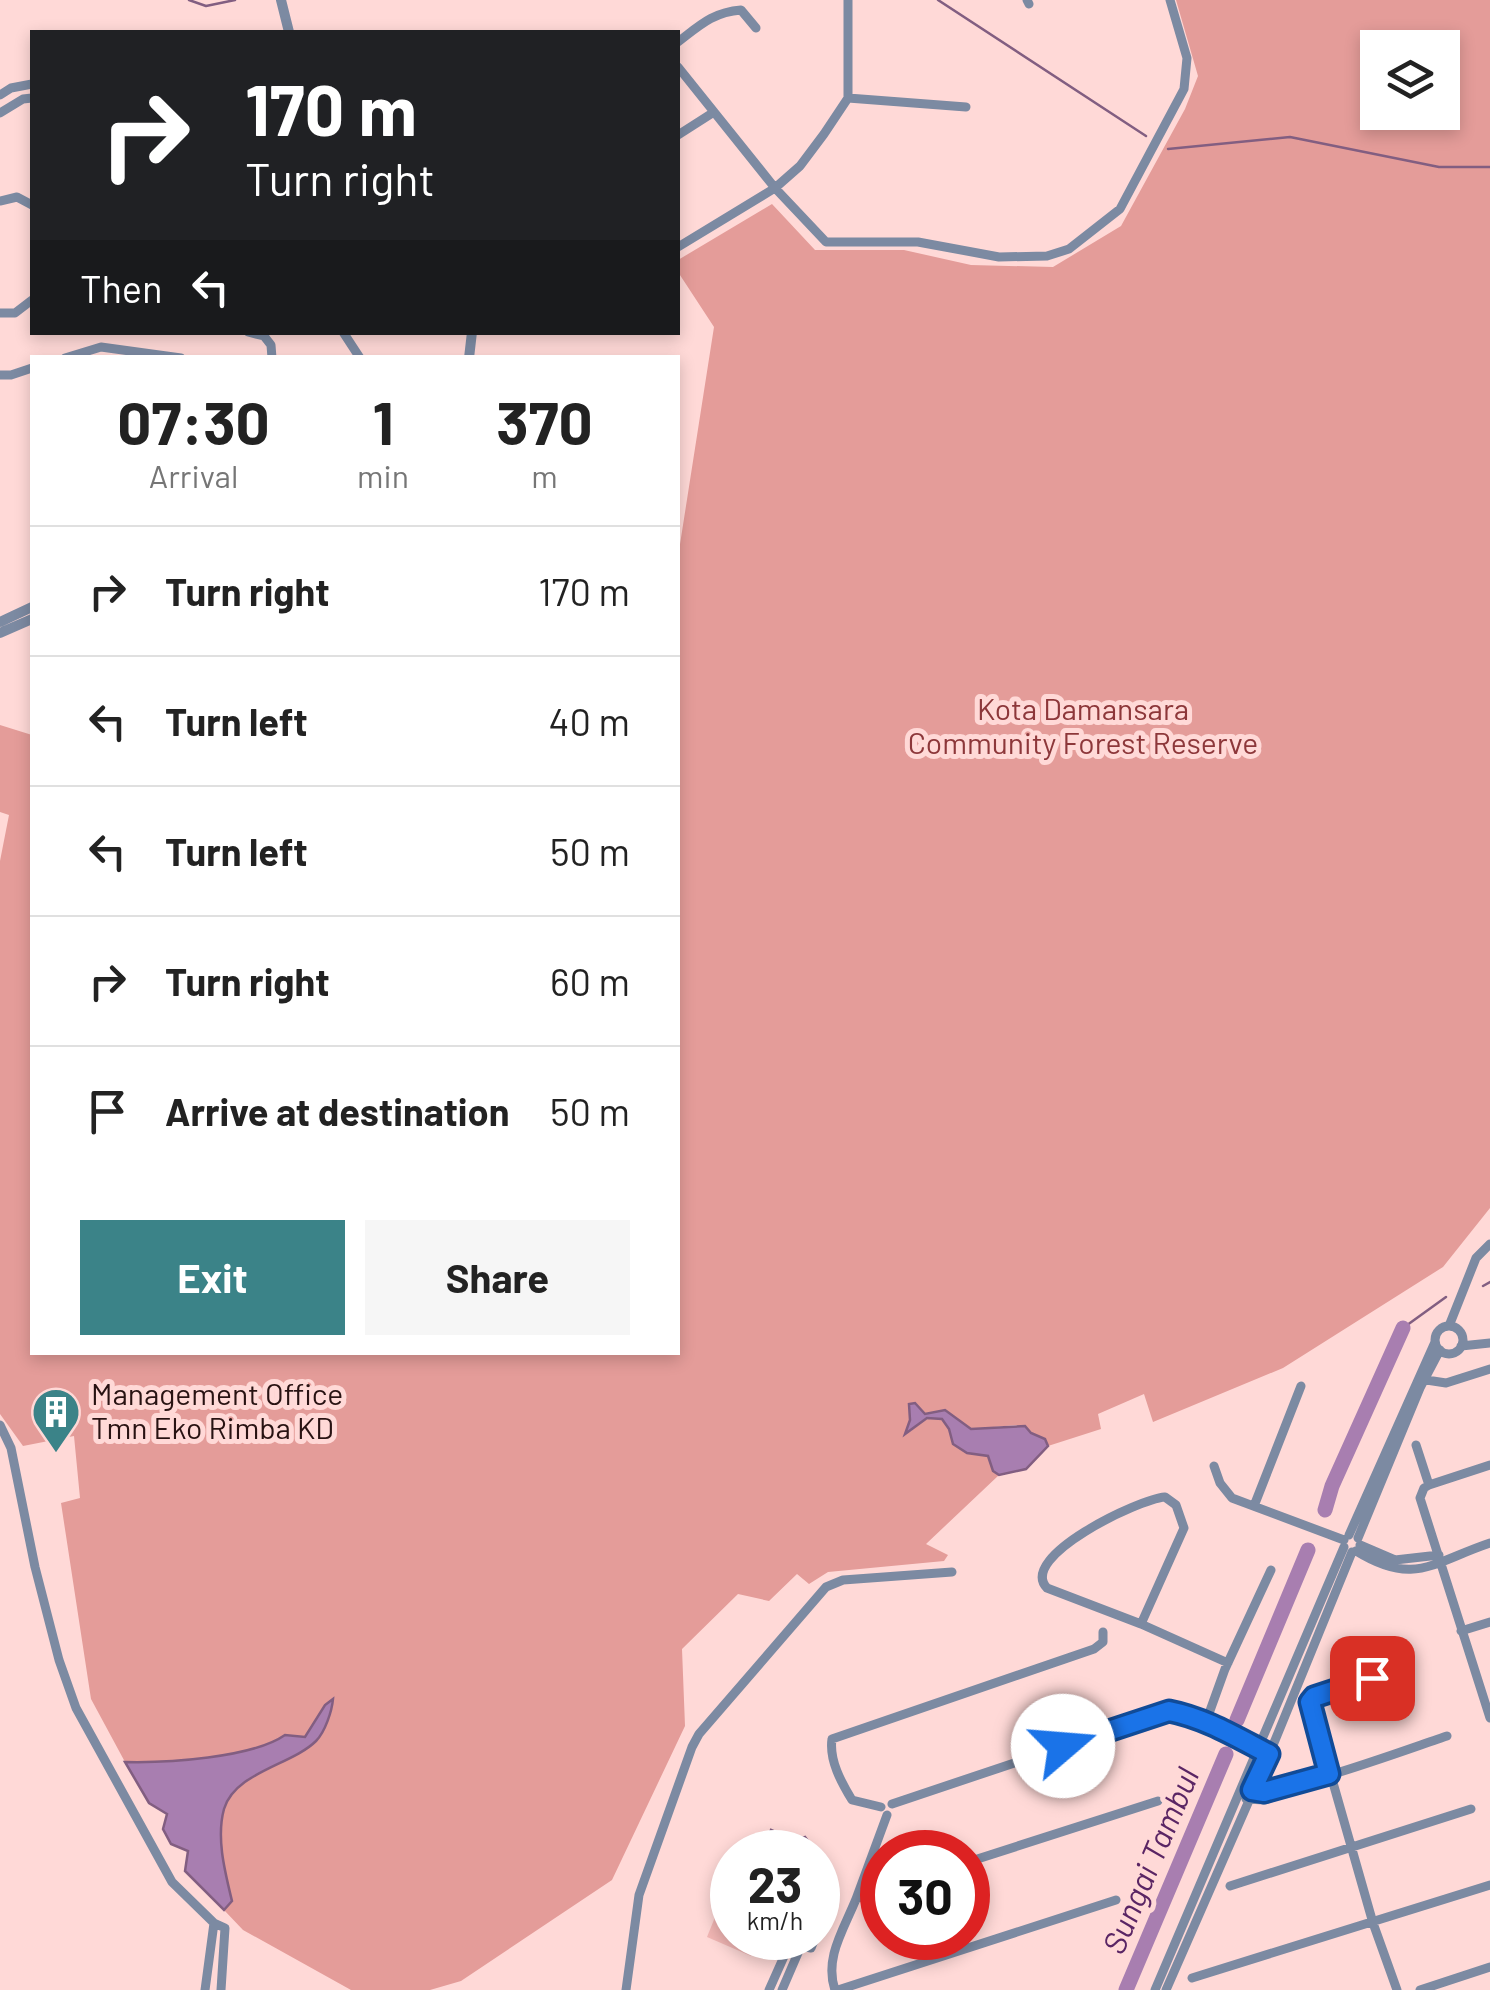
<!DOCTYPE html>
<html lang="en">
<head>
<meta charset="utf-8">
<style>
	body { margin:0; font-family:Barlow,sans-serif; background:#f6f6f6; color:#222; height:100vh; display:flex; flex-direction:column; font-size:38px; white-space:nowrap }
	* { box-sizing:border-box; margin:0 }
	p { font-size:32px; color:#767676 }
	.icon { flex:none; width:55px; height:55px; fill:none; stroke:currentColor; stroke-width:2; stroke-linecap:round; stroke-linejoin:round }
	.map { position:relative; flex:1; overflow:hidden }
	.details { position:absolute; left:30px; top:355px; width:650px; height:1000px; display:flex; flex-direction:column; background:#fff; border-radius:0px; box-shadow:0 5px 15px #0003 }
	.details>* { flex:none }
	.banner { position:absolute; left:30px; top:30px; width:650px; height:305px; border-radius:0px; box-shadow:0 5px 15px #0003; background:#202124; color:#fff; overflow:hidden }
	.tools { position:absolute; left:1360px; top:30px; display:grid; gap:20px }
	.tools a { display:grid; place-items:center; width:100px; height:100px; border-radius:0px; background:#fff; box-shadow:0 5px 15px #0003; font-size:50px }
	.speed { position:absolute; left:710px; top:1830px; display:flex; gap:20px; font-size:50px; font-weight:700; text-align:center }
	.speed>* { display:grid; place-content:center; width:130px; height:130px; border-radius:50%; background:#fff; box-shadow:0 5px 15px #0003; line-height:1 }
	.speed small { font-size:25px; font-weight:400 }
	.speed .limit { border:15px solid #d22; background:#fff; color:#111 }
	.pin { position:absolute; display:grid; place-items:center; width:85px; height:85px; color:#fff; margin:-42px; border-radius:20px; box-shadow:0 5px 15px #0006 }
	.me { position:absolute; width:110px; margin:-55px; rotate:72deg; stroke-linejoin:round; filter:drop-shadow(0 0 8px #0008) }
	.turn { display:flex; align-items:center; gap:35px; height:210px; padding:0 50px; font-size:45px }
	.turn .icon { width:130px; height:130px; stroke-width:2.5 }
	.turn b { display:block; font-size:70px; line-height:85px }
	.then { display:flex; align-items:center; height:95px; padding:0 50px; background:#0003; gap:20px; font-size:38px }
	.eta { display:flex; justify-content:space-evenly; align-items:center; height:170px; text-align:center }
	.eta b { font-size:60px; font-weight:700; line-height:70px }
	.action { display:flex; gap:20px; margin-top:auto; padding:20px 50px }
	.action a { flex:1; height:115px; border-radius:0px; background:#3b8388; color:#fff; font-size:40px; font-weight:700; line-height:115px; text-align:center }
	.action a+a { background:#f6f6f6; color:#222 }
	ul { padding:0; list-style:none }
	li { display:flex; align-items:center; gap:30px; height:130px; padding:0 50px; border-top:2px solid #e0e0e0 }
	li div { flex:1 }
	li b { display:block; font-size:38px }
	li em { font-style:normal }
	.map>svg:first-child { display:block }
	.green { fill:#f2b6b4 }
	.forest { fill:#e49c99; fill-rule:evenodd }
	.water { fill:#a87eb0; stroke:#825e81; stroke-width:2.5 }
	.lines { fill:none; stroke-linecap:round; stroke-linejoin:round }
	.stream { stroke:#825e81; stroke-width:2.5 }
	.river { stroke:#a87eb0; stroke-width:15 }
	.minor { stroke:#7c8aa2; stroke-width:9 }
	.tertiary { stroke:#7c8aa2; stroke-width:10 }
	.route-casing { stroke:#114b97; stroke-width:25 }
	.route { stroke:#1a73e8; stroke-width:18 }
	.labels { text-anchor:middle; stroke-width:10; stroke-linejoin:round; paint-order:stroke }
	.park-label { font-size:30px; fill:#8d373a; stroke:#ffd9d7 }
	.poi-label { font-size:30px; fill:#281212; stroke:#ffd9d7; text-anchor:start }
	.water-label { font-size:32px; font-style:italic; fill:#5a2564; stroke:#ffd9d7 }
</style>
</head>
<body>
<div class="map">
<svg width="1490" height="1990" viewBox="0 0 1490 1990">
	<rect width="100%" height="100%" fill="#ffd9d7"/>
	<path class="green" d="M732 1875V1938H759L751 1956 707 1937Z"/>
	<path class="forest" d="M1176 0H1490V1208L1443 1267 1283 1368 1153 1422 1144 1394 1098 1414 1101 1429 1048 1446 1045 1439 1016 1425 971 1429 945 1411 924 1414 916 1403 911 1431C920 1419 927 1418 942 1419 954 1436 973 1441 987 1455 994 1462 991 1469 999 1475L926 1544 948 1555 944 1561 828 1572 809 1584 797 1574 769 1601 738 1594 682 1649 685 1726 612 1880 461 1981 430 1990H351L243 1930 224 1910 232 1901C226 1874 212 1832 225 1805 238 1778 291 1755 316 1741L325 1705 305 1737 285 1735C252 1757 166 1764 125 1762L91 1699 61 1503 80 1498 74 1436 23 1446 0 1414V861L9 815 0 812V725L32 735V1352H678V557L714 327 678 272V260L772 204 815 250H904L971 265 1053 267 1121 226 1185 109 1198 76ZM1378 48H1442V112H1378Z"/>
	<path class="water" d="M915 1403 925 1414 945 1410 971 1429 1025 1426 1031 1433 1045 1439 1048 1446 1026 1469 999 1475 993 1471 988 1456 967 1453 953 1444 949 1429 942 1419 927 1418 905 1434 910 1420 909 1404Z
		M333 1699C332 1711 325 1732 316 1741 292 1765 235 1772 224 1809 216 1838 225 1872 232 1901L224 1910 185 1871 188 1851 171 1844 163 1829 167 1814 149 1803 125 1762C166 1763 252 1758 285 1735L305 1737 325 1705Z
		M771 1830 795 1841 805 1837 808 1841 803 1852H786L765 1844Z"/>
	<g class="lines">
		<path class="stream" d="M189 0 206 6 235 0
			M938 0 1146 136
			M1168 149 1290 137 1439 167H1490
			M1483 1286 1490 1282
			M1403 1328 1446 1297"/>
		<path class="river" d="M1325 1510 1332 1486 1403 1328
			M1237 1720 1308 1550
			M1126 1990 1226 1754"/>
		<path class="minor" d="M1027 0 1029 4
			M678 42C699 26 713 12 741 10L756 28
			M678 67 775 188 826 242H918L999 257 1047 256 1069 249 1120 209 1184 89 1187 58 1170 0
			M0 95 11 88 32 84
			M848 98 966 107
			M0 113 23 99 32 98
			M678 135 714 112
			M0 201 17 197 32 205
			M678 247 775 188 800 166 824 134 848 98V0
			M0 313H15L32 300
			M248 332 264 336 271 345 272 358
			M343 332 360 358
			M65 358 101 347 181 358
			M0 375H11L32 368
			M1449 1326 1476 1258 1490 1244
			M1435 1340a14 14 0 1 1 28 0a14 14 0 1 1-28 0Z
			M1461 1346 1490 1343
			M1420 1379 1446 1383 1490 1369
			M0 1425 11 1448 35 1567 59 1660 76 1708 172 1882 214 1923 225 1928 221 1990
			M1416 1445 1429 1485
			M1490 1465 1429 1485 1424 1488 1420 1498 1490 1718
			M1214 1466 1220 1483 1232 1498 1344 1540
			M1254 1506 1301 1386
			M1349 1535 1435 1342
			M1358 1538 1420 1388 1440 1350
			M1360 1545 1395 1560 1439 1555
			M1356 1551C1414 1587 1433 1562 1490 1543
			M1141 1624 1184 1528 1176 1505 1165 1497C1139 1499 1017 1557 1047 1588L1141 1624 1228 1663
			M1461 1631 1490 1622
			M1262 1751 1207 1719 1225 1669 1271 1570
			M1250 1789C1275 1799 1413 1747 1447 1736
			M1246 1799 1265 1800 1312 1784
			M892 1804 1169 1711 1207 1721
			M881 1807 852 1800C841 1782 829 1760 832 1739L1094 1649 1103 1642V1632
			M968 1862 1158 1801
			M1230 1886 1471 1809
			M856 1899 887 1815
			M1192 1978 1490 1885
			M205 1990 214 1923
			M626 1990 639 1895 692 1747 699 1734 826 1587 843 1580 952 1572
			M769 1990 790 1943 782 1938
			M782 1990 801 1946 811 1948 815 1938
			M835 1990C824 1958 844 1929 856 1899L882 1889
			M838 1990 1116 1900
			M1155 1990 1344 1547
			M1166 1990 1269 1755 1352 1552
			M1397 1990 1373 1923 1310 1702 1314 1697 1402 1669
			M1420 1990 1490 1967"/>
		<path class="tertiary" d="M281 0 289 32
			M469 358 472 332
			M0 622 32 607
			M0 633 32 619"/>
	</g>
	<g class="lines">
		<g class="route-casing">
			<path id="route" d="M1063 1746 1169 1711C1205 1718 1236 1737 1269 1754L1252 1790 1264 1792 1329 1774 1310 1702 1314 1697 1372 1678"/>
		</g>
		<use href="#route" class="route"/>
	</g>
	<defs>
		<g id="building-pin" transform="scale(2.5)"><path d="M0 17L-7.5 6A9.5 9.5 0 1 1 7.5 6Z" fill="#3b8388" stroke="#ffd9d7"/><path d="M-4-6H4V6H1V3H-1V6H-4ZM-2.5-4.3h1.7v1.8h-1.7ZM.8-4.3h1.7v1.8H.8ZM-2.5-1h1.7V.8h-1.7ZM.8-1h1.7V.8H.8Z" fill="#fff"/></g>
	</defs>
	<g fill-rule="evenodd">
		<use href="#building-pin" x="56" y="1412"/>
	</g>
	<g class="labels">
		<g class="park-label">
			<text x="1083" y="720">Kota Damansara<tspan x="1083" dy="34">Community Forest Reserve</tspan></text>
		</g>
		<g class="poi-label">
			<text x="91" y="1405">Management Office<tspan x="91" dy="34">Tmn Eko Rimba KD</tspan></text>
		</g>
		<g class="water-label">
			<text transform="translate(1151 1861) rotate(-67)" y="11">Sungai Tambul</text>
		</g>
	</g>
</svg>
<div class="tools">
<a><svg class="icon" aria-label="layers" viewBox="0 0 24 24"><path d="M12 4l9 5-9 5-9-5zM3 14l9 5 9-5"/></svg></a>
</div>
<div class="speed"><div>23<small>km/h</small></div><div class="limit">30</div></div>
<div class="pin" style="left:1372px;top:1678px;background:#d93025"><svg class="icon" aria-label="arrive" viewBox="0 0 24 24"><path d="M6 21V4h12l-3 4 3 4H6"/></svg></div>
<svg class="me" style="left:1063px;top:1746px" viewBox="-20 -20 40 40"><circle r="19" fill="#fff"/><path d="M0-13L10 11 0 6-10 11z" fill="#1a73e8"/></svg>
<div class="banner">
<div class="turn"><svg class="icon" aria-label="right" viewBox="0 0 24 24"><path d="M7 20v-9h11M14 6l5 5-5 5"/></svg><div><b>170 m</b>Turn right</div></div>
<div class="then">Then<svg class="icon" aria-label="left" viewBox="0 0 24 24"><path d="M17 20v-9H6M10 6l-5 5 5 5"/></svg></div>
</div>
<section class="details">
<div class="eta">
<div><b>07:30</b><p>Arrival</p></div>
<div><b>1</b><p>min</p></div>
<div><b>370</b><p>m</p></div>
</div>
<ul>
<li><svg class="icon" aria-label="right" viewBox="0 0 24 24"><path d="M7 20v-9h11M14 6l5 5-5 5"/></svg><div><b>Turn right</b></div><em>170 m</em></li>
<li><svg class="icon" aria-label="left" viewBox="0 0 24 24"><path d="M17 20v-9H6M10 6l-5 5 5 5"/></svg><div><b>Turn left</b></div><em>40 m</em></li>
<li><svg class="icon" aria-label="left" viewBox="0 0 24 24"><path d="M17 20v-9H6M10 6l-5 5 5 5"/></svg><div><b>Turn left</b></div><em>50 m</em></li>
<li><svg class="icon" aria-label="right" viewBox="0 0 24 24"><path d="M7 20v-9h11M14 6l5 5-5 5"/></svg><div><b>Turn right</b></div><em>60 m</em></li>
<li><svg class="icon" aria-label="arrive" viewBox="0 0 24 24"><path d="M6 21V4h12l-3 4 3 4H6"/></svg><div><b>Arrive at destination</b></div><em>50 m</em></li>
</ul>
<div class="action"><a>Exit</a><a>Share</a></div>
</section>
</div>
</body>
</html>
